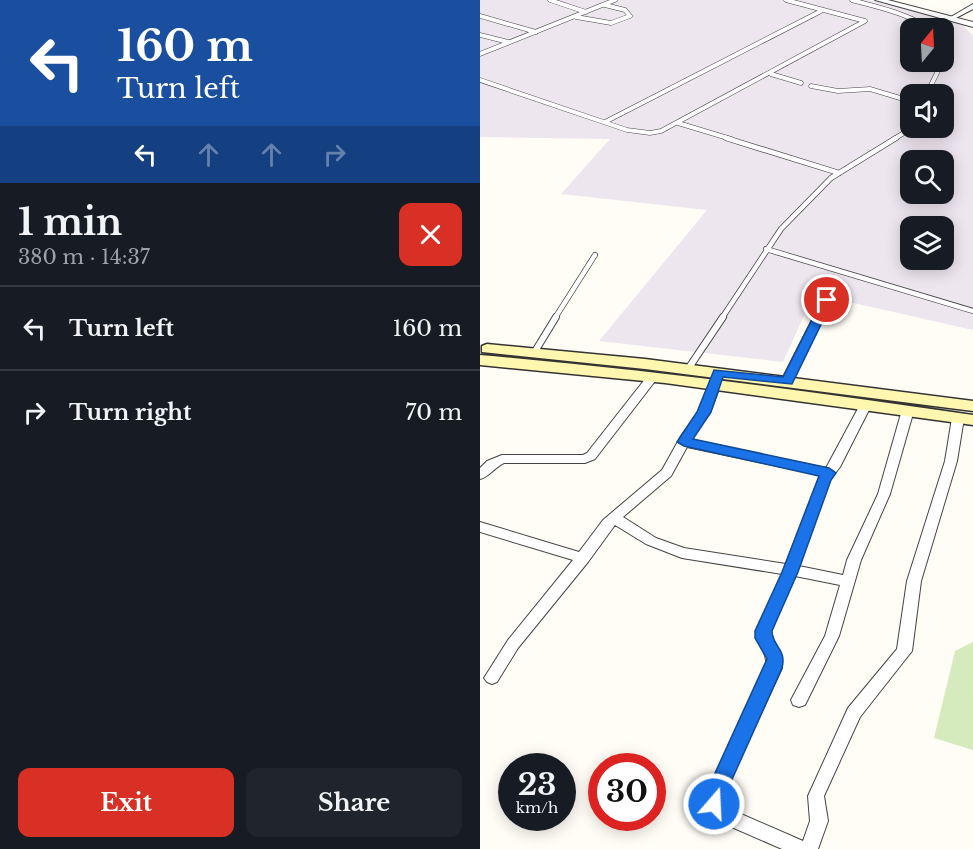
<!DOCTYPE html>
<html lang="en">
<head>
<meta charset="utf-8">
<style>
	body { margin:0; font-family:"Libre Baskerville",serif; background:#20242c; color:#f1f3f6; height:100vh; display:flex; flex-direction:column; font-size:22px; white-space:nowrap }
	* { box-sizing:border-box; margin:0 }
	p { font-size:20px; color:#9ea1a6 }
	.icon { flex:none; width:33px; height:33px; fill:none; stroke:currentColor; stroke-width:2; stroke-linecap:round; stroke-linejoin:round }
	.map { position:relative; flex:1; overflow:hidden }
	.sheet { display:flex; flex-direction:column; background:#171b24; width:480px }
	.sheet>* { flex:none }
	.hud { background:#1a4fa0; color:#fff; overflow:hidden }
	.needle { width:39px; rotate:18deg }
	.controls { position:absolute; left:420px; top:18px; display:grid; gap:12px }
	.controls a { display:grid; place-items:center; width:54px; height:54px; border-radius:12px; background:#171b24; box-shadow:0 3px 15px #0003; font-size:30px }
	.speed { position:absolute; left:18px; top:753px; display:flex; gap:12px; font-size:30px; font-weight:700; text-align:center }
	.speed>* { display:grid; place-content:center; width:78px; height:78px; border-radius:50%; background:#171b24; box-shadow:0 3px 15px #0003; line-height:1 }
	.speed small { font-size:15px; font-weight:400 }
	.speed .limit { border:9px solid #d22; background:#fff; color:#111 }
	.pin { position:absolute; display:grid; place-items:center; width:51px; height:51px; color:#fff; margin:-26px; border:3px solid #fff; border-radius:50%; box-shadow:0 2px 6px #0007 }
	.me { position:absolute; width:66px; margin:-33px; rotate:19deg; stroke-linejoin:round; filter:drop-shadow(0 0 4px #0008) }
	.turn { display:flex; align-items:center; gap:21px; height:126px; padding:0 18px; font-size:27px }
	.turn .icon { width:78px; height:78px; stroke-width:2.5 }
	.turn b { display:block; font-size:42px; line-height:51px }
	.lanes { display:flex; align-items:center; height:57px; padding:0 18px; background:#0003; justify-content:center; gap:30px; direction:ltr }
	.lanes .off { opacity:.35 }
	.round { display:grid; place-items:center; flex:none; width:63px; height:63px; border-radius:12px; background:#20242c }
	.overview { display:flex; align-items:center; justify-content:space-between; height:102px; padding:0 18px }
	h1 { font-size:36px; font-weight:800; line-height:45px }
	.primary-button { display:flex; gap:12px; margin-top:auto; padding:12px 18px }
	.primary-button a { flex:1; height:69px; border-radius:12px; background:#d93025; color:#fff; font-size:24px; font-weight:800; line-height:69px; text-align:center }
	.primary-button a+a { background:#20242c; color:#f1f3f6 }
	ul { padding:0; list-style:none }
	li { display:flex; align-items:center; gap:18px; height:84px; padding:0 18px; border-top:2px solid #363941 }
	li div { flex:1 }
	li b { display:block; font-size:22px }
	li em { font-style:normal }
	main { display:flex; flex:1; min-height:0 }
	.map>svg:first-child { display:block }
	.industrial { fill:#eee6ef; fill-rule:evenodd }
	.green { fill:#d5ebbd }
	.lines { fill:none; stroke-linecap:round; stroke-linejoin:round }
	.service-far2-casing { stroke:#444; stroke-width:5 }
	.service-far1-casing { stroke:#444; stroke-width:6 }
	.service-casing { stroke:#444; stroke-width:8 }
	.minor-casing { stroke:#444; stroke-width:2 }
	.tertiary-casing { stroke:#444; stroke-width:2 }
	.secondary-casing { stroke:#333; stroke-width:3 }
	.service-far2 { stroke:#fff; stroke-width:4 }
	.service-far1 { stroke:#fff; stroke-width:4.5 }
	.service { stroke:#fff; stroke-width:6 }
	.minor { fill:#fff; fill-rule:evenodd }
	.tertiary { fill:#fff; fill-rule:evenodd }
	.secondary { fill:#fff6b0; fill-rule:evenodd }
	.route { fill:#1a73e8; stroke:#114b97; stroke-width:1.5 }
</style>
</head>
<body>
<main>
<section class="sheet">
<div class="hud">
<div class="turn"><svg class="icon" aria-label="left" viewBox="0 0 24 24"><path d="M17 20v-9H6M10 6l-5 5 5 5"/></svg><div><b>160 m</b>Turn left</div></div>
<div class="lanes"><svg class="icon" aria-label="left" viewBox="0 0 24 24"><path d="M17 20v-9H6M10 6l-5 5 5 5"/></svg><svg class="icon off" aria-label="ahead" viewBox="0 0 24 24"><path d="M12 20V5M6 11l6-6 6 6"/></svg><svg class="icon off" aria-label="ahead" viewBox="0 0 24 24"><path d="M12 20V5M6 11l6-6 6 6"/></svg><svg class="icon off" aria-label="right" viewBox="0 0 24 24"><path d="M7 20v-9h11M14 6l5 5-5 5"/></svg></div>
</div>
<div class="overview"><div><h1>1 min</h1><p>380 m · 14:37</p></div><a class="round" style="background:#d93025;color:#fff"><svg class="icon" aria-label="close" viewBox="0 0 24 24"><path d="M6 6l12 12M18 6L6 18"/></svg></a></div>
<ul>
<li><svg class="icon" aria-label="left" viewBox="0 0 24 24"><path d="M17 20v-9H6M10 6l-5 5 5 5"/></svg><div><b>Turn left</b></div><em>160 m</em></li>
<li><svg class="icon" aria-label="right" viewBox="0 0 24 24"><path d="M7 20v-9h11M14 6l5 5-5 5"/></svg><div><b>Turn right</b></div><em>70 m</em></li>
</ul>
<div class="primary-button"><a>Exit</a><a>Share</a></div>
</section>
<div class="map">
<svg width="493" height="849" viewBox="0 0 493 849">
	<rect width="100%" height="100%" fill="#fffdf5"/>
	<path class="industrial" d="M0 0H388L461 17 482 25 493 35V330L334 294 303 362 119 341 227 210 81 194 130 139 0 137ZM430 28H464V62H430ZM430 94H464V128H430ZM430 160H464V194H430ZM430 226H464V260H430Z"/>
	<path class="green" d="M493 642V750L454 738 475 651Z"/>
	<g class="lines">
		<g class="service-far2-casing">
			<path id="service-far2" d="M70 0 106 12
				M372 0C399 8 456 17 461 50 463 66 453 81 446 94
				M0 16 56 32
				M96 17 131 23 150 16 145 10 125 5
				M0 35 28 42
				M0 54 135 0
				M291 74 321 83
				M0 80 147 130 170 133 181 131 385 21 306 0
				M331 86 358 91 390 89 430 101
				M430 112 425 119 430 124
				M125 122 343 10
				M198 123 251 139
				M414 139 432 128"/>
		</g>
		<g class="service-far1-casing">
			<path id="service-far1" d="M246 138 359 173
				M286 249 493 311
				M75 318 115 255
				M242 318 301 229 351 178 416 138"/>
		</g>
		<g class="service-casing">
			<path id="service" d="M54 353 76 317
				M208 369 243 317"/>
		</g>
		<g class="minor-casing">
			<path id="minor" d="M493 4V9L474 19 469 18Z
				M347 297 352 300 313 381 307 384 303 383 301 381 342 300Z
				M173 373 179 376 115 459 105 463H24C15 467 9 477 0 479V468L7 461 22 455H103L107 453 169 374Z
				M235 380 241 384 230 413 211 440 346 468 382 401H390L392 404 360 467 350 480 319 566 363 575 367 560 398 494 422 410 428 406 434 410 410 494 381 560 359 636 325 705 319 707 313 705 311 700 345 636 360 585 315 576 291 631C293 645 303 653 302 668L243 795V801L252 810 323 841 330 821 328 796 368 708 417 649 427 581 465 461 472 418 478 414 484 418 477 461 441 581 432 651 380 717 344 796 348 821 338 849H302L240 822 228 810 225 804 227 795 286 668C288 653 278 645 277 631L302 574 202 558 166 544 135 525 108 562 38 648 17 682 12 684 7 682 4 678 28 640 93 560 0 532V522L99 552 123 520 182 470 201 436 218 412 229 384ZM207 447 340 475 306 564 204 548 176 538 143 517 191 476Z"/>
		</g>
		<g class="tertiary-casing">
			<path id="tertiary" d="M395 0H408L493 22V27Z"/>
		</g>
		<g class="secondary-casing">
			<path id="secondary" d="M7 344 165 359 493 401V411L165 369 2 352V346Z
				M0 355C165 369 329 391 493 415V425L185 383 0 365Z"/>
		</g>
		<use href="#service-far2" class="service-far2"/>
		<use href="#service-far1" class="service-far1"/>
		<use href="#service" class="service"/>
		<use href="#minor" class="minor"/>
		<use href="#tertiary" class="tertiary"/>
		<use href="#secondary" class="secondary"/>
	</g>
	<path class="route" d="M347 297 353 300 312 384 243 377 231 412 213 439 349 468 356 473 351 480 318 572 292 631C292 646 307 649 302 668L245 795 241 811 234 813 227 811 224 804 225 795 287 659 275 638V631L302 572 339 476 204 446 197 442 217 412 234 370 303 377 342 300Z"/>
</svg>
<div class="controls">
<a><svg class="needle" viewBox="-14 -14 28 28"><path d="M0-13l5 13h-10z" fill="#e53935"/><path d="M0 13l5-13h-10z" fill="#9ea1a6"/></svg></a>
<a><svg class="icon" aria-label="sound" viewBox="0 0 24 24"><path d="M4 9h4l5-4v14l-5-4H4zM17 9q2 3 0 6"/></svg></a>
<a><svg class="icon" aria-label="search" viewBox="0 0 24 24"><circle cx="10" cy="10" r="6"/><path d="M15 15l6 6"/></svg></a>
<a><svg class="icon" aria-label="layers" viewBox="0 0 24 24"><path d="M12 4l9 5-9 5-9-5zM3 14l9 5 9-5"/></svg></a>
</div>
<div class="speed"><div>23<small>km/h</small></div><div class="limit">30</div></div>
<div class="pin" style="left:347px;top:300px;background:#d93025"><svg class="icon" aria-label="arrive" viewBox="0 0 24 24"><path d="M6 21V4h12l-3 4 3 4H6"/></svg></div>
<svg class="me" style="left:234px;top:804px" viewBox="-20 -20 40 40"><circle r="17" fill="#1a73e8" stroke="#fff" stroke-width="3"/><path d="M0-11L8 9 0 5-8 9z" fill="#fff"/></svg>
</div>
</main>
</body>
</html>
